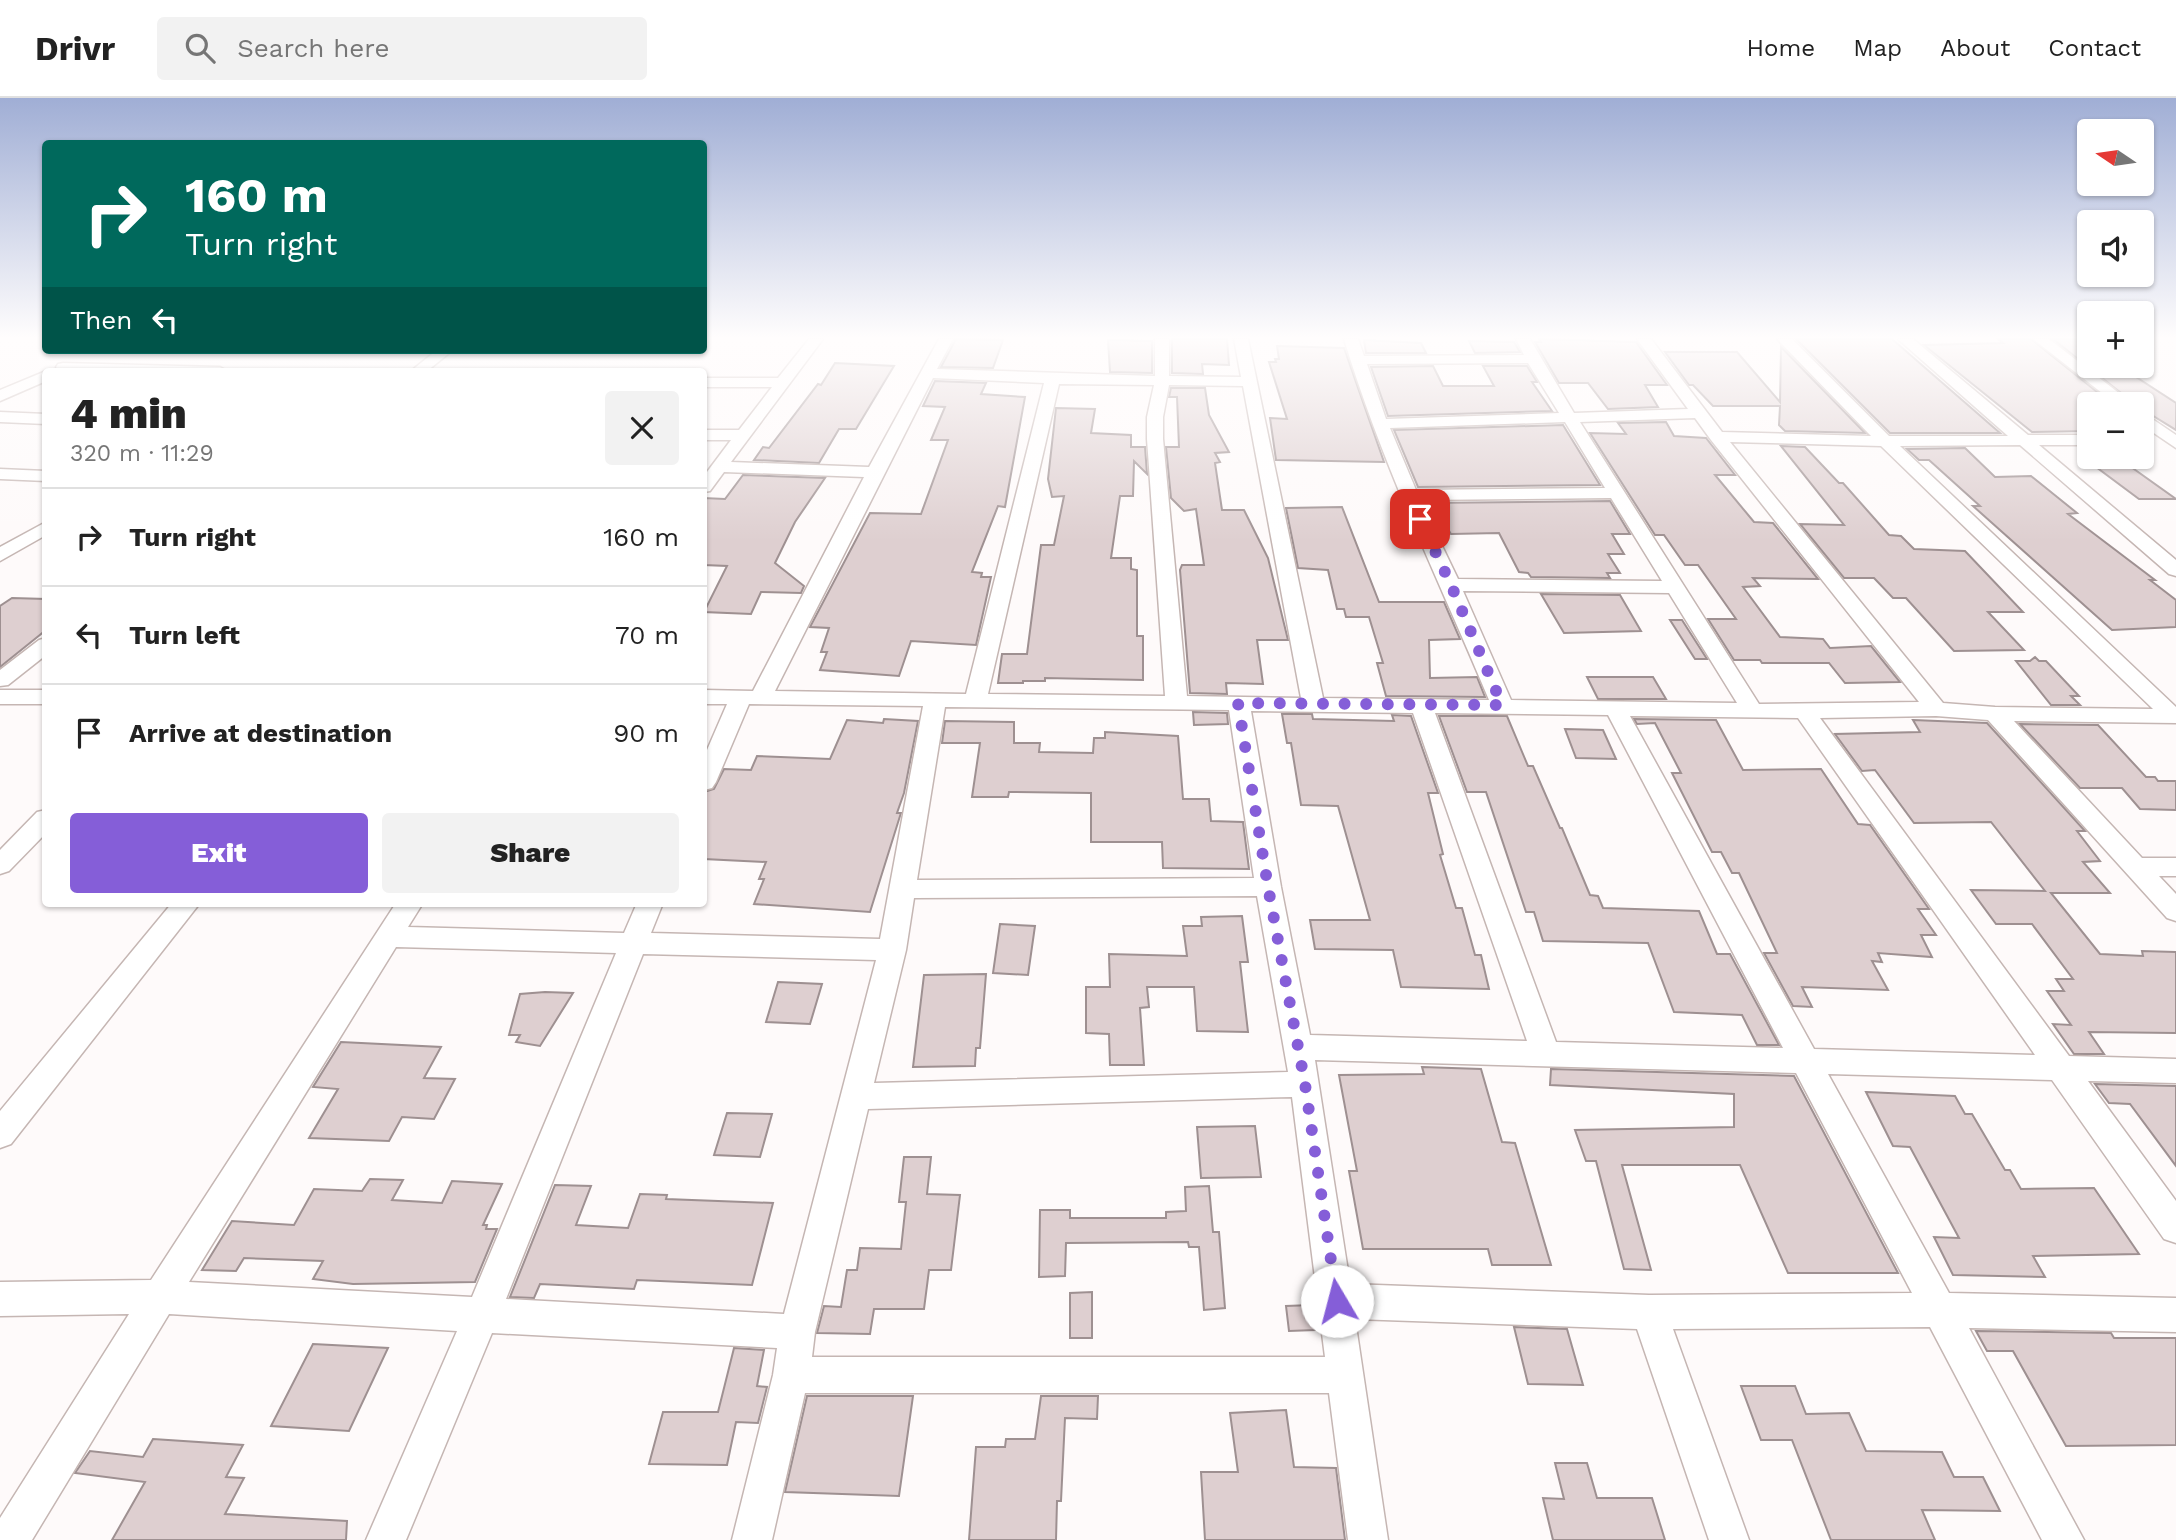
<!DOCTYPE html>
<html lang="en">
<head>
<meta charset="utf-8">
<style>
	body { margin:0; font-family:"Work Sans",sans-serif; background:#f2f2f2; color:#222; height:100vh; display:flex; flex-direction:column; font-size:26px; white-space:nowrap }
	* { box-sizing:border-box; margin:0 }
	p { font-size:23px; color:#767676 }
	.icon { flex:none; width:38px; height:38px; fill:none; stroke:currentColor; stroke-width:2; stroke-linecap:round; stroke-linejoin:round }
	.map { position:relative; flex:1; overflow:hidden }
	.drawer { position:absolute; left:42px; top:270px; width:665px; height:539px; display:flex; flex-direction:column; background:#fff; border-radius:7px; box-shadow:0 2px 5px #0004 }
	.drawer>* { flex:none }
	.hud { position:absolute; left:42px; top:42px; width:665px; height:214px; border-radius:7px; box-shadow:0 2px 5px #0004; background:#00695c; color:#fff; overflow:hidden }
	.needle { width:46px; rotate:283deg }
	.fabs { position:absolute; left:2077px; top:21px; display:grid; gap:14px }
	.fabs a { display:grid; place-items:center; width:77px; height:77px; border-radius:7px; background:#fff; box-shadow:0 2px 5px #0004; font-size:35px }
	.pin { position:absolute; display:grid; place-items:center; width:60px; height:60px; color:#fff; margin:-30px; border-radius:14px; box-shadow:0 4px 10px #0006 }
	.me { position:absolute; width:77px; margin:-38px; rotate:352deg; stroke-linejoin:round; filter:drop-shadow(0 0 5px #0008) }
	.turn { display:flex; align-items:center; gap:24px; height:147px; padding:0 28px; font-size:32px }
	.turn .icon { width:91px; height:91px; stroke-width:2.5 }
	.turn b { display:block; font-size:49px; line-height:60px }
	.then { display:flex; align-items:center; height:66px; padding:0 28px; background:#0003; gap:14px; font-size:26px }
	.round { display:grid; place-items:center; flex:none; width:74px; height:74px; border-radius:7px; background:#f2f2f2 }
	.head { display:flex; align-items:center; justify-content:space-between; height:119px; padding:0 28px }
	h1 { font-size:42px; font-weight:800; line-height:52px }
	.primary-button { display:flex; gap:14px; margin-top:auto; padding:14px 28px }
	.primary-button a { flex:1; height:80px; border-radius:7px; background:#855ed8; color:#fff; font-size:28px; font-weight:800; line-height:80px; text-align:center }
	.primary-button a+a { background:#f2f2f2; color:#222 }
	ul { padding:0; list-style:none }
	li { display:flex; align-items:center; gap:21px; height:98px; padding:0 28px; border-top:2px solid #e0e0e0 }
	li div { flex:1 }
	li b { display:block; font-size:26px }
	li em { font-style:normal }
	header { display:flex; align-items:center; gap:42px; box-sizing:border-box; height:98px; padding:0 35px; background:#fff; border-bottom:2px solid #e0e0e0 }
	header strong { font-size:33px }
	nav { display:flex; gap:38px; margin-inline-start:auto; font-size:24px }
	.search { width:490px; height:63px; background:#f2f2f2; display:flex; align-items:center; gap:18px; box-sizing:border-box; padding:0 24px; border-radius:7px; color:#767676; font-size:26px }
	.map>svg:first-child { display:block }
	.building { fill:#decfd0; stroke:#9e9091; stroke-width:2 }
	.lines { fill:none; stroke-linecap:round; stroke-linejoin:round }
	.street-casing { stroke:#c5b6b3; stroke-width:3 }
	.street { fill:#fff; fill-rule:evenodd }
	.route { stroke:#855ed8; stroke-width:12; stroke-dasharray:0 21.6 }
</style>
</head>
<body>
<header>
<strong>Drivr</strong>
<div class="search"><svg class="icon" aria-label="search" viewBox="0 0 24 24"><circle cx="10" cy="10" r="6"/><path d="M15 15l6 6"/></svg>Search here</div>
<nav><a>Home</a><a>Map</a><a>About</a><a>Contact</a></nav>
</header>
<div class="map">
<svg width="2176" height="1442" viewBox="0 0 2176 1442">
	<rect width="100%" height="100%" fill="#fefafa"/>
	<path class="building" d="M956 241 1003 242 993 270 941 269Z
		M1172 241H1227L1229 267 1202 266 1203 276 1172 275Z
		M1539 241 1636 244 1667 287H1645L1658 309 1608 311 1588 285H1559L1535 244H1541Z
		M1796 241H1892L2000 335H1890Z
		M1998 241H2031L2112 306H2090V333L2032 334 1924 247 2003 245Z
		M2053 241H2090V268H2119L2176 305V332L2142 311V306H2135Z
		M1108 242 1152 243V275L1110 274Z
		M1364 242 1421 245 1426 255H1366Z
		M1469 243 1514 244 1520 254 1475 255Z
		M1277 248 1344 250 1384 364 1276 362 1270 320 1287 321 1269 264H1276L1275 261H1279Z
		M1781 249 1865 335 1785 333 1779 327 1780 308H1713L1693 287H1689L1665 254H1737L1780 304Z
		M835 265 894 268 856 331H839L819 365 754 362 763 349 769 350 818 286 821 287Z
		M1433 268 1443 288H1494L1483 268H1527L1537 284H1532L1552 313 1388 318 1371 269Z
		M935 283 986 285 981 296 1025 299 1005 409 998 408 972 474 982 475 981 479H991L976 547 911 543 899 578 820 572 827 554H821L829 530 810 529 870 415 921 416 948 342H931L945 309 923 308Z
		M1171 290H1205L1209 317 1229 354 1215 355 1220 364 1215 365 1222 412H1244L1268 460 1288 542H1257L1263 586 1226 585 1227 596 1190 595 1180 472 1182 467H1204L1196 411 1184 413 1171 400 1166 349H1179L1177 299H1169Z
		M1056 310 1095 311 1091 335 1131 337V349H1145L1147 376 1134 363 1133 398H1120L1111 460H1131V471L1137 472V538H1143V582L1045 580V583H1023V585H998L1002 556H1027L1041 447H1054L1064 398 1052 399 1048 381Z
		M1666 324 1674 338 1706 340 1735 377H1715L1754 424 1773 425 1818 481 1753 480 1760 488 1743 489 1780 539 1823 541 1830 550 1871 548 1900 584 1845 585 1829 565H1762L1760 562H1734L1708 521H1736L1698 467H1685L1664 437H1655L1590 335 1626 336 1618 325Z
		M1563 327 1600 387 1418 389 1394 332Z
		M1781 348 1805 349 1839 385H1843L1889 437 1901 438 1914 451 1965 453 2023 514H1988L2024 552 1954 553 1906 500H1893L1874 480H1844L1800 426 1844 427Z
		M1965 350 1995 379 2031 378 2077 415 2068 416 2155 482H2150L2176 502V529L2112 532 1973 408H1980L1929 362H1919L1907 351Z
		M2091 359H2117L2176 401H2139L2088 363Z
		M743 377 825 380 795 424 775 465 804 488 801 495 761 494 751 516 704 514 727 468 704 467V400L725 401Z
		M1610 403 1630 436H1612L1624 456H1608L1620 475H1607L1610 480 1531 479 1528 475 1519 474 1499 435 1451 436 1441 420H1432L1424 405Z
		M1342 409 1379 504H1444L1460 541 1429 542 1430 580 1477 579 1485 599 1386 598 1377 565H1383L1369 519H1346L1344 511H1337L1328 472 1298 470 1286 410Z
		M1541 496 1620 497 1641 533 1564 535Z
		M12 500 46 501V532L0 569V508Z
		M1670 522H1682L1707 561H1695Z
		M2035 559 2039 563H2046L2079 598H2071L2080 607H2051L2016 563H2030Z
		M1587 579H1653L1666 601H1598Z
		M1193 614 1227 615 1228 626 1194 627Z
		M1282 616H1312L1313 621 1394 623 1392 617 1411 618 1438 695H1428L1443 756 1440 757 1456 810H1462L1475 857H1481L1489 891 1401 889 1393 852 1315 851 1310 822H1370L1338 708 1301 707 1291 645H1287Z
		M1439 618H1507L1528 668H1533L1560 730H1562L1590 797 1598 798 1603 810 1699 813 1717 856H1730L1779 947H1757L1742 917 1674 914 1648 845 1543 843 1534 814H1526L1486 694H1467Z
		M884 621 918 623 904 695 897 715H901L900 718 870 814 754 806 764 781H759L766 764 704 761V694L714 691 724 671 751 672 757 658 830 661 847 622 883 625Z
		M1634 621 1716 622 1743 672 1821 671 1858 726 1870 727 1929 811H1918L1936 837H1921L1932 859 1878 855 1882 864 1872 863 1888 892 1802 889 1812 909 1793 908 1764 855H1777L1739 775H1732L1721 754H1712L1672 675H1681L1655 625 1637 626Z
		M1913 622 1987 625 2085 733H2077L2100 763 2083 764 2110 795H2051L2100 856 2143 858 2142 853 2176 854V935L2089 934 2104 956H2074L2053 926 2071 927 2047 893H2064L2056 881H2073L2032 826H1996L1971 792 2045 793 1991 724 1914 725 1875 672 1862 673 1835 636 1920 634Z
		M945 623 1014 624V645H1040L1039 654 1093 655 1094 640H1105V634L1178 638 1183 701H1209L1211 723 1243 724 1249 771 1163 770 1162 744H1091V695L1009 694 1008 699H972L980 645H942Z
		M2020 626 2098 627 2146 679H2155L2158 683H2176V712L2140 711 2122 690H2080Z
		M1565 631 1603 632 1616 661 1576 660Z
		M1242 818 1248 864H1240L1248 934 1197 933 1194 889H1147L1149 909 1140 910 1144 967H1110L1109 936 1086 935V889H1110L1109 856 1187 858 1183 828H1202L1201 819Z
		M1000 826 1035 828 1028 877 993 875Z
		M986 876 980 950H976L975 968 913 969 924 877Z
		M778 884 822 886 810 926 766 924Z
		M545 894 573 895 540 948 516 944 520 937H509L520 896Z
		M341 944 441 949 424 980 455 981 434 1021 402 1019 389 1043 309 1040 338 991 313 989Z
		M1422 969 1481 971 1502 1044 1515 1045 1551 1167H1492L1488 1151H1363L1349 1073H1357L1339 977 1424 976Z
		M1551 971 1794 978 1898 1175H1788L1740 1067H1622L1651 1172 1624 1171 1596 1063H1586L1575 1032 1734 1029V996L1550 987Z
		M2095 986 2176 988V1068L2130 1006 2109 1005Z
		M1866 994 1955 998 1965 1016H1972L2005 1072H2010L2021 1091 2094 1090 2139 1156 2033 1158 2045 1179 1953 1177 1934 1139 1959 1140 1910 1049 1893 1048Z
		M727 1015 772 1016 760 1059 714 1057Z
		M1255 1028 1261 1079 1201 1080 1197 1029Z
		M904 1059H931L927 1096 960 1097 951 1172H929L924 1211H874L870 1236 817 1235 824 1208 841 1209 847 1172H857L860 1150 901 1151 906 1104H899Z
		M370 1081 403 1082 392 1102 442 1105 452 1083 502 1086 483 1127H487L486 1131H497L475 1184 353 1186 313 1181 323 1163 244 1160 236 1173 202 1172 232 1123 294 1127 314 1091 362 1093Z
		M555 1087 591 1088 576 1127 628 1130 640 1096 667 1097 666 1101 773 1105 752 1187 637 1182 634 1191 540 1186 534 1200 510 1199Z
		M1209 1088 1213 1134H1219L1225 1210 1204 1212 1199 1149H1189L1188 1144 1066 1145 1065 1178 1039 1179 1040 1112H1070V1120H1166V1114L1186 1113 1185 1089Z
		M1092 1194V1240H1070V1195Z
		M1312 1207 1315 1232 1289 1233 1286 1208Z
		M1514 1229 1567 1231 1583 1287 1528 1286Z
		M1976 1233 2111 1235 2114 1240H2176V1347L2066 1348 2013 1253H1987Z
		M313 1246 388 1250 349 1333 271 1328Z
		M734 1250 764 1252 757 1288 767 1289 758 1325 736 1324 727 1367 649 1366 663 1314H718Z
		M1741 1288H1795L1806 1316 1849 1315 1866 1353 1942 1354 1954 1379H1983L2000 1413 1922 1412 1935 1442H1831L1792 1342H1761Z
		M807 1298H913L899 1398 785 1394Z
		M1041 1298H1098L1097 1321 1065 1320 1061 1403H1057L1056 1442H969L976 1349H1005L1006 1341H1035Z
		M1286 1312 1294 1369 1336 1370 1345 1442H1205L1201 1374H1238L1230 1315Z
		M153 1341 243 1347 226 1379 244 1380 225 1416 347 1423 346 1442H112L145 1384 75 1375 90 1353 143 1359Z
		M1555 1365H1587L1597 1400H1652L1665 1442H1553L1543 1400 1564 1401Z"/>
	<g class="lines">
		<g class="street-casing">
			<path id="street" d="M809 241H823L731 364 869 369 939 241H953L937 271 1155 278V241H1169V278L1241 279 1234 241H1248L1323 600 1489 602C1439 482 1381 365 1344 241H1358L1364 258 1524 257 1516 241H1530L1574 315 1688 311 1637 241H1651L1722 334 1871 338 1777 241H1792L1889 338H2008L1898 241H1913L2028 337H2090V347H2039L2176 462V478L2169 476 2020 347 1900 348 2176 609V625L2014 623 2142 760H2176V778H2159L2176 796V823L2167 820 1988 622 1936 618 1820 620 2069 958 2176 961V985L2088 983 2176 1103V1145L2164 1141 2052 982 1828 976 1949 1195 2176 1200V1234L1969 1230 2084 1442H2042L1930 1229 1673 1231 1749 1442H1709L1637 1231 1355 1221 1388 1442H1348L1329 1295H805L772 1442H732L773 1277 777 1250 492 1235 406 1442H366L457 1233 169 1216 32 1442H0V1420L129 1216 0 1218V1184L151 1182 396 805H423L408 829 624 835 637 805H663L651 835 880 841 923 608 749 606 716 684 712 690 704 692V659L727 606H704V592L753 593 864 379 724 374 710 393 704 394V378L731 342H704V332H739L772 289H704V280H778ZM1528 265 1559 315 1386 321 1367 266ZM933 280 1044 285 966 596 775 593ZM1059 286 1154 287 1147 319V341L1165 598 988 596ZM1169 287 1243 288 1301 600 1187 598 1163 341V319ZM1695 320 1711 342 1919 604 1759 606 1580 324ZM1565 324 1605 390 1416 392 1390 330ZM1730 344 1881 348 2153 611 1995 609 1943 605ZM1611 400 1662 483 1458 481 1420 402ZM1463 493 1669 495 1737 605 1511 602ZM945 609 1229 612 1254 780 917 782ZM1251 613 1413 615 1527 943 1310 937 1281 789ZM1435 615 1608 617 1783 950 1556 944ZM1630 618 1798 620 2035 957 1814 951ZM1257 798 1288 974 874 985 906 852 914 800ZM396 849 616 855 472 1199 189 1184ZM643 856 876 862 784 1216 506 1201ZM1315 962 1796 975 1912 1195 1649 1197 1350 1186ZM1292 999 1325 1259H812L815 1234 868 1011Z
				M2033 241H2049L2133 306H2116Z
				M437 252H453L427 273H411Z
				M63 265 220 269 227 273 58 272 56 269 58 266Z
				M46 273V283L0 303V292Z
				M0 314 46 316V326L0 324Z
				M2142 314 2176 337V350L2142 327Z
				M0 371 46 373V383L0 381Z
				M46 424V437L0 463V449Z
				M46 540V557L8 587 0 588V572L39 542Z
				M0 592H46V606H0Z
				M46 712V735L9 773 0 776V752L37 714Z
				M172 805H200L11 1046 0 1050V1013Z"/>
		</g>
		<use href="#street" class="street"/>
	</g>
	<linearGradient id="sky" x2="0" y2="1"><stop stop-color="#a0aed5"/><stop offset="0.54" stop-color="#fffdfd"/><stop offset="1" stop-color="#fffdfd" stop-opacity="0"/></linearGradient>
	<rect width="2176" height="443" fill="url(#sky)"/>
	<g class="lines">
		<path class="route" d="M1337 1203 1305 986 1268 789 1238 605 1502 607 1451 487 1420 421"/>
	</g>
</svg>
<div class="fabs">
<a><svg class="needle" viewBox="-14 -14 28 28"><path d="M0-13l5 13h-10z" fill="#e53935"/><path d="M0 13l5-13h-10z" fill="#767676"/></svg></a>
<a><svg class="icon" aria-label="sound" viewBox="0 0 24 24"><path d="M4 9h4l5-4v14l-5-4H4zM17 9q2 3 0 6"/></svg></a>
<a>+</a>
<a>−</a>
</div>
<div class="pin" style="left:1420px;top:421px;background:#d93025"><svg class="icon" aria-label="arrive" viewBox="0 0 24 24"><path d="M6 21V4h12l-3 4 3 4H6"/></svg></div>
<svg class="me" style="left:1337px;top:1203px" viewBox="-20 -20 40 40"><circle r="19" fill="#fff"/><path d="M0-13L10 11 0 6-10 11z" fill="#855ed8"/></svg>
<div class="hud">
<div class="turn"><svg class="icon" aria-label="right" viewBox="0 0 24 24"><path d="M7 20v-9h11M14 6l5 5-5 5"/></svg><div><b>160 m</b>Turn right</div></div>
<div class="then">Then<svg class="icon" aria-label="left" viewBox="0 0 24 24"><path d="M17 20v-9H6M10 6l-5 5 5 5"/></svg></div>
</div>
<section class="drawer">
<div class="head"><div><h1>4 min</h1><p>320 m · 11:29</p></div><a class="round"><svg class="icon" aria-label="close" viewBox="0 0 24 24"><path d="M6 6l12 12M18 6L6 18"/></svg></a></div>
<ul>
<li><svg class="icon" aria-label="right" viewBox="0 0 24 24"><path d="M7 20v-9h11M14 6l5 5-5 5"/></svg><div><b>Turn right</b></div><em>160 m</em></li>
<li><svg class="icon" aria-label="left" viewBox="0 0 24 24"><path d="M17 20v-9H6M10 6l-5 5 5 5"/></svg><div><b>Turn left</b></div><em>70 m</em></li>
<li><svg class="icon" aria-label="arrive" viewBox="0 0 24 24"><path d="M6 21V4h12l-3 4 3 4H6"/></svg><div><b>Arrive at destination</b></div><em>90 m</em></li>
</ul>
<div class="primary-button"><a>Exit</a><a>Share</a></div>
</section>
</div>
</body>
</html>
